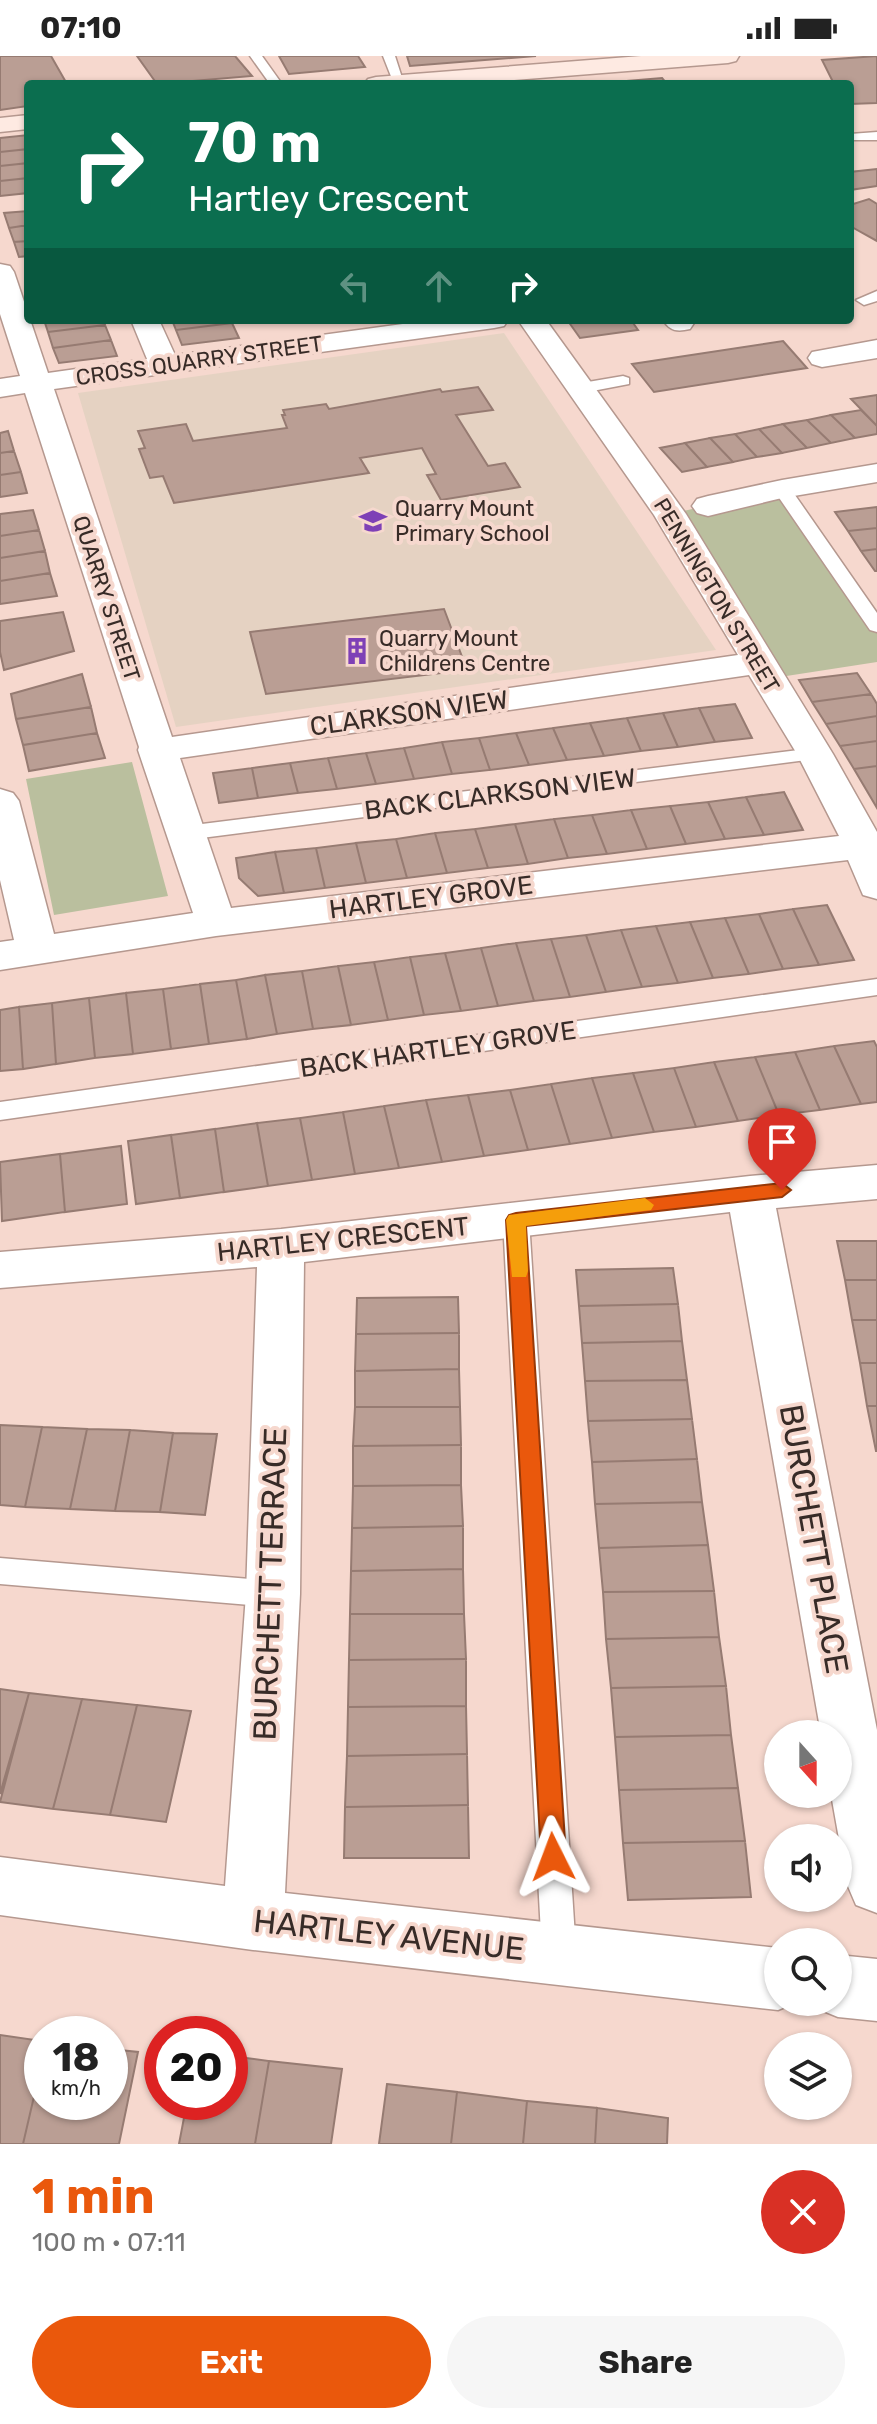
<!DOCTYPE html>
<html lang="en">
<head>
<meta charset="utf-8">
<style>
	body { margin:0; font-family:Rubik,sans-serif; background:#f6f6f6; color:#222; height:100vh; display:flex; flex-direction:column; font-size:30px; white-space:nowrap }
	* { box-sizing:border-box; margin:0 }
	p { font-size:26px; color:#767676 }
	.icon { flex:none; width:44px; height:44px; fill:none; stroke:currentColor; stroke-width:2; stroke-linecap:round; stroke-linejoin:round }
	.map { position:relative; height:2088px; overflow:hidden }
	.panel { display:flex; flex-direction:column; background:#fff; flex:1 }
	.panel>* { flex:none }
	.hud { position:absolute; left:24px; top:24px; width:830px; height:244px; border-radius:8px; box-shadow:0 2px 6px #0004; background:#0b6e4f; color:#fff; overflow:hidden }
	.needle { width:52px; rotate:159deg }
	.fabs { position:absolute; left:764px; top:1664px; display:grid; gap:16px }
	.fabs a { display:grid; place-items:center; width:88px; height:88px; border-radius:50%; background:#fff; box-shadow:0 2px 6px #0004; font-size:40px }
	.speed { position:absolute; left:24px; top:1960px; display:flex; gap:16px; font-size:40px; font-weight:700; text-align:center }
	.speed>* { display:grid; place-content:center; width:104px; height:104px; border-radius:50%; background:#fff; box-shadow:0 2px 6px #0004; line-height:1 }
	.speed small { font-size:20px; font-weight:400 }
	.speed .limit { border:12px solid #d22; background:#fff; color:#111 }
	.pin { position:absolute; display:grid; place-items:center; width:68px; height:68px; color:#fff; margin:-82px -34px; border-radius:50% 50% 50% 0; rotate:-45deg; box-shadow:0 0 8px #0007 }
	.pin .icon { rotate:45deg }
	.me { position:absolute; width:88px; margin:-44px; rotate:357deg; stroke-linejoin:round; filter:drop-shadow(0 0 6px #0008) }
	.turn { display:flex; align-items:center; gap:28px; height:168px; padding:0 32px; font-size:36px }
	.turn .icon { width:104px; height:104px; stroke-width:2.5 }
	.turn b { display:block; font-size:56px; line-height:68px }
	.lanes { display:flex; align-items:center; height:76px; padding:0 32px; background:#0003; justify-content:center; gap:40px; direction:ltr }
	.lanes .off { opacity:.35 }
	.round { display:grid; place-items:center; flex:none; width:84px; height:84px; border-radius:42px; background:#f6f6f6 }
	.overview { display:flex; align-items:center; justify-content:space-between; height:136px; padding:0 32px }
	h1 { font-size:48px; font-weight:700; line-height:60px; color:#ea580c }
	.cta { display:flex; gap:16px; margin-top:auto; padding:16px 32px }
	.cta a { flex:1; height:92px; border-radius:48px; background:#ea580c; color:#fff; font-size:32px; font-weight:700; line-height:92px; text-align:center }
	.cta a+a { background:#f6f6f6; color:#222 }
	.status { display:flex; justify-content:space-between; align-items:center; height:56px; padding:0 40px; background:#fff; direction:ltr }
	.status svg { height:22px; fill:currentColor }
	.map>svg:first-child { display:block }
	.education { fill:#e5d2c2 }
	.green { fill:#babf9e }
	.building { fill:#ba9e94; stroke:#967b72; stroke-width:2 }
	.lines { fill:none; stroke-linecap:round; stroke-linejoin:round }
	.lane-casing { stroke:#b5988f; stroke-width:3 }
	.street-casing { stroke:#b5988f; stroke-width:3 }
	.secondary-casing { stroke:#b5988f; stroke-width:3 }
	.lane { fill:#fff; fill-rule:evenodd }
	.street { fill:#fff; fill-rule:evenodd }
	.secondary { fill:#feeae2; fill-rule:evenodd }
	.route { fill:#ea580c; stroke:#983908; stroke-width:2 }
	.slow { fill:#f59e0b }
	.labels { text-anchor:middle; stroke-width:8; stroke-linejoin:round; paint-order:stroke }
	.far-street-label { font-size:22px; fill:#372b27; stroke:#f6d8ce }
	.far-poi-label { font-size:22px; fill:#372b27; stroke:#f6d8ce; text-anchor:start }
	.street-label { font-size:26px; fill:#372b27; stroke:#f6d8ce }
	.near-street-label { font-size:32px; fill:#372b27; stroke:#f6d8ce }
</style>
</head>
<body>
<div class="status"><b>07:10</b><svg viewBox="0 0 49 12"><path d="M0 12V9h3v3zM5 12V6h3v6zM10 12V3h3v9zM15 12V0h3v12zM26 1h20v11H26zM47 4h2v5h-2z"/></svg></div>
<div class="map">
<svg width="877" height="2088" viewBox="0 0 877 2088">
	<rect width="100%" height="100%" fill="#f6d8ce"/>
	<path class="education" d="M504 277 716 594 176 671 78 337Z"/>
	<path class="green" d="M782 433 877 570V606L767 623 670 458Z
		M132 706 168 840 54 859 26 723Z"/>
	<path class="building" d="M0 0H51L67 28H28V50L0 54Z
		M137 0H235L252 20 157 28Z
		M279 0H358L365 11 289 18Z
		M407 0H536L410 10Z
		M877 0V47L850 48V28H834L822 4Z
		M662 22 667 28H627L625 25Z
		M28 79V93L0 96V82Z
		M28 93V107L0 110V96Z
		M28 107V122L0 125V110Z
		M877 113V130L850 134V116Z
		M28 122V137L0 140V125Z
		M869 143 877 148V185L850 170V149Z
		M28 155V169L9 172 4 157Z
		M28 169V185L14 186 9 172Z
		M28 185V200L19 201 14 186Z
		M44 264H103L105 269 48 276Z
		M172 264H230L232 267 176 274Z
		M631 264 638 274 580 282 568 265Z
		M232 267 239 282 182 289 176 274Z
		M105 269 111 284 53 292 48 276Z
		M111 284 117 300 59 307 53 292Z
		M783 285 807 312 654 336 632 308Z
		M478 331 493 354 456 359 488 410 505 407 520 431 441 444 427 419 436 418 422 392 360 402 369 417 174 447 163 420 150 422 139 393 145 392 138 375 186 368 193 385 287 372 282 359H285L283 354 326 348 329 353 440 333 442 336Z
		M877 339V370L851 343Z
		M861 354 877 370V378L855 382 831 359Z
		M831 359 855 382 831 387 807 364Z
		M807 364 831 387 807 392 783 368Z
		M783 368 807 392 782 397 759 373Z
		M759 373 782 397 757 401 735 378Z
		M8 375 14 395 0 397V377Z
		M735 378 757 401 733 406 710 382Z
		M710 382 733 406 707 411 685 387Z
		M685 387 707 411 682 416 660 392Z
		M14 395 21 416 0 419V397Z
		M21 416 27 437 0 441V419Z
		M877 451V472L848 475 835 456Z
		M33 454 39 474 0 480V458Z
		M877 472V493L861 495 848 475Z
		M39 474 45 495 0 502V480Z
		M877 493V515H875L861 495Z
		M45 495 50 517 0 525V502Z
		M50 517 57 540 0 548V525Z
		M444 553 467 614 266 638 250 576Z
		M63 556 74 595 4 614 0 596V565Z
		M857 617 871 638 812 646 799 624Z
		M82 618 91 651 16 663 11 638Z
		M871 638 877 648V660L826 668 812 646Z
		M735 648 752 682 715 686 699 652Z
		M91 651 97 677 23 689 16 663Z
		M699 652 715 686 678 691 663 657Z
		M663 657 678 691 641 695 627 662Z
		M877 660V685L840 690 826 668Z
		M627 662 641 695 604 700 590 667Z
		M590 667 604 700 567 704 553 672Z
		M553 672 567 704 529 709 516 677Z
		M97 677 105 702 29 715 23 689Z
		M516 677 529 709 490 714 479 682Z
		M479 682 490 714 452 718 442 686Z
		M877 685V710L854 713 840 690Z
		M442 686 452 718 414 723 404 692Z
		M404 692 414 723 376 728 366 697Z
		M366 697 376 728 337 733 328 702Z
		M328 702 337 733 298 737 290 707Z
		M290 707 298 737 258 742 252 712Z
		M877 710V752L854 713Z
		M252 712 258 742 219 747 213 717Z
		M784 736 803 774 764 779 746 741Z
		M746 741 764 779 725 783 708 746Z
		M708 746 725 783 686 788 670 750Z
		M670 750 686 788 647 793 631 754Z
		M631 754 647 793 607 798 592 759Z
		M592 759 607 798 568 802 554 763Z
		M554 763 568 802 528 808 515 768Z
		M515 768 528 808 488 812 475 773Z
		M475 773 488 812 447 817 435 777Z
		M435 777 447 817 407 822 396 783Z
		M396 783 407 822 366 827 356 787Z
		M356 787 366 827 325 832 316 792Z
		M316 792 325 832 284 837 275 796Z
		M275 796 284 837 258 840 239 822 236 802Z
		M827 849 854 904 819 909 793 853Z
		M793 853 819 909 783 913 759 858Z
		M759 858 783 913 749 918 725 862Z
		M725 862 749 918 713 922 690 866Z
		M690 866 713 922 678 927 656 870Z
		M656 870 678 927 642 931 621 874Z
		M621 874 642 931 606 936 586 879Z
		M586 879 606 936 570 941 551 883Z
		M551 883 570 941 534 945 516 887Z
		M516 887 534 945 498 950 481 892Z
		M481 892 498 950 461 955 445 897Z
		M445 897 461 955 424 959 410 901Z
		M410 901 424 959 388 964 374 906Z
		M374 906 388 964 351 969 338 910Z
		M338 910 351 969 313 973 302 915Z
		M302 915 313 973 277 978 265 919Z
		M265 919 277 978 247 983 236 924Z
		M236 924 247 983 209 988 200 928Z
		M200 928 209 988 171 993 163 933Z
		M163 933 171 993 133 998 126 937Z
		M126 937 133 998 95 1002 89 942Z
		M89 942 95 1002 56 1008 52 947Z
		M52 947 56 1008 23 1013 19 951Z
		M19 951 23 1013 0 1015V954Z
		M874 985 877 991V1046L861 1048 834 990Z
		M834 990 861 1048 820 1054 795 996Z
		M795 996 820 1054 779 1059 755 1001Z
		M755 1001 779 1059 738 1065 714 1006Z
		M714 1006 738 1065 696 1071 674 1012Z
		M674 1012 696 1071 654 1076 633 1017Z
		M633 1017 654 1076 612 1082 592 1022Z
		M592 1022 612 1082 570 1088 551 1028Z
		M551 1028 570 1088 528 1094 510 1034Z
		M510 1034 528 1094 484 1100 468 1039Z
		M468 1039 484 1100 442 1106 426 1044Z
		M426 1044 442 1106 399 1112 384 1050Z
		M384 1050 399 1112 355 1118 343 1056Z
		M343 1056 355 1118 312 1124 300 1062Z
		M300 1062 312 1124 268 1130 257 1067Z
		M257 1067 268 1130 224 1136 215 1073Z
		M215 1073 224 1136 180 1142 171 1079Z
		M171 1079 180 1142 136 1148 128 1085Z
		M121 1090 127 1148 65 1156 60 1098Z
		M60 1098 65 1156 2 1165 0 1106Z
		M837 1185H877V1224H845Z
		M673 1212 678 1248 579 1250 576 1214Z
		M845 1224H877V1264H852Z
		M458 1241 459 1277 356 1278 357 1242Z
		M678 1248 682 1285 582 1287 579 1250Z
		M852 1264H877V1307H860Z
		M459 1277V1313L355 1315 356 1278Z
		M682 1285 687 1324 585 1325 582 1287Z
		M860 1307H877V1350H867Z
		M459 1313 460 1351H355V1315Z
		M687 1324 692 1363 588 1365 585 1325Z
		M867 1350H877V1395H876Z
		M355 1351H460L461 1389 353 1390Z
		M692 1363 697 1403 592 1406 588 1365Z
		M0 1369 42 1371 25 1451 0 1449Z
		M42 1371 87 1373 70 1453 25 1451Z
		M87 1373 130 1374 115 1455 70 1453Z
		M130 1374 173 1377 160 1456 115 1455Z
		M173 1377 217 1378 205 1459 160 1456Z
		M461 1389V1429L353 1430V1390Z
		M697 1403 702 1446 595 1448 592 1406Z
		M461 1429 463 1470 352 1472 353 1430Z
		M702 1446 708 1489 599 1492 595 1448Z
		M463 1470V1513L351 1515 352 1472Z
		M708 1489 714 1535 603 1536 599 1492Z
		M463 1513 464 1558H350L351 1515Z
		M714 1535 719 1581 606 1583 603 1536Z
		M350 1558H464L466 1603 349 1604Z
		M719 1581 726 1630 611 1632 606 1583Z
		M466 1603V1650L348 1651 349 1604Z
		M726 1630 731 1679 615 1681 611 1632Z
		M0 1633 29 1637 0 1738Z
		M29 1637 82 1643 53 1753 0 1746Z
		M82 1643 137 1649 110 1759 53 1753Z
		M137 1649 191 1655 166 1766 110 1759Z
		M466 1650 467 1698 347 1700 348 1651Z
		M731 1679 738 1732 619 1734 615 1681Z
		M467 1698 468 1749 345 1751 347 1700Z
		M738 1732 745 1785 623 1787 619 1734Z
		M468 1749 469 1802H344L345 1751Z
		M745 1785 751 1841 628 1844 623 1787Z
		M0 1979 42 1985V2006L23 2088H0Z
		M110 1993 138 1996 119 2088H23L42 2006V2046H110Z
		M230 2000 269 2005 255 2088H179L187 2046H230Z
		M269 2005 342 2013 331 2088H255Z
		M387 2028 457 2036 451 2088H379Z
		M457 2036 527 2045 523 2088H451Z
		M527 2045 597 2052 595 2088H523Z
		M597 2052 668 2062 667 2088H595Z"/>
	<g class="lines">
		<g class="lane-casing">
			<path id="lane" d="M250 0H262L282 28H270Z
				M383 0H395L404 28H394Z
				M877 76V84H850V78Z
				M877 235V245L864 249 856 244Z
				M623 320 629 322V328L582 337 574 332 582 327Z
				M782 428 788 429 877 557V576L870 574 773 433Z
				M815 692 822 694 825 698 822 702 186 784 175 777 186 770Z
				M877 923V939L0 1064V1046Z
				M516 1154 525 1157 529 1164 576 1897 571 1909 559 1914 547 1909 542 1897 503 1164 507 1157Z
				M0 1502 273 1525 283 1529 288 1538 283 1547 273 1551 0 1528Z"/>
		</g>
		<g class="street-casing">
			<path id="street" d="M0 208 10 210 14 216 48 317 147 303 131 264H159L175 299 432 264H508L504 270 494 272 54 333 172 681 738 599 654 459 518 264H546L686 458 833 698 877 776V843L863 839 848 804 216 880 0 914V886L14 884 0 824V733L13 737 19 745 54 878 193 857 138 694 139 691 25 337 0 341V323L20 320 0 258ZM749 619 797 698 839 780 231 852 180 702Z
				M663 264H692L694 267 690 273C677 276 670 275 663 264Z
				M877 284V302L822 311 812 308 808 302 812 296Z
				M877 408V426L782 442 708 460 697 457 692 450 697 443 708 440 782 424Z
				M877 1109V1143L776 1152 877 1674V1857L856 1849 847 1828 831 1738H838V1678H821L730 1156 304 1206 300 1538 285 1837 778 1892V1946H797L778 1954 253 1894 0 1859V1801L225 1830 246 1538 257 1211 0 1232V1196L281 1173 750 1120Z
				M838 1899 877 1903V1965L838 1961 816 1952 814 1946H838Z"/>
		</g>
		<g class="secondary-casing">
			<path id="secondary" d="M641 0H739L736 5 728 7 464 28H364L368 23 376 21Z
				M28 59V73L0 76V62Z"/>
		</g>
		<use href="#lane" class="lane"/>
		<use href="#street" class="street"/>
		<use href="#secondary" class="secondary"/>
	</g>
	<path class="route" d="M782 1127 791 1134 782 1141 526 1170 566 1801 562 1810 553 1813 545 1810 541 1801 506 1164 509 1159 516 1157Z"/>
	<path class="slow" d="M645 1142 654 1149 651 1154 526 1170 528 1215 526 1221H512L506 1164 509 1159Z"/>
	<defs>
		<g id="school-bare" transform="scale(2.16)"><path d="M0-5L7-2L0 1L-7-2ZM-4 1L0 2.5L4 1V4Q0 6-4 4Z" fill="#7e40b6" stroke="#f6d8ce" stroke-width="2.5" paint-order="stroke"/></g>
		<g id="building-bare" transform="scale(2.16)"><path d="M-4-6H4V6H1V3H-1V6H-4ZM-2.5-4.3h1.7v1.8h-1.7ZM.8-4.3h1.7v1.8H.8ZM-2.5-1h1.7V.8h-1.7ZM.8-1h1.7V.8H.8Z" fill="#7e40b6" stroke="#f6d8ce" stroke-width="2.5" paint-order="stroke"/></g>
	</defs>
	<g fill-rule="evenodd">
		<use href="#school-bare" x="373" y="465"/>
		<use href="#building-bare" x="357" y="595"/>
	</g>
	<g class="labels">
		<g class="far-street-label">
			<text transform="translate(199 304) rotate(-8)" y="8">CROSS QUARRY STREET</text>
			<text transform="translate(717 539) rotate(59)" y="8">PENNINGTON STREET</text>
			<text transform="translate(107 542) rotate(72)" y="8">QUARRY STREET</text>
		</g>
		<g class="far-poi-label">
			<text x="395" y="460">Quarry Mount<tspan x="395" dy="25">Primary School</tspan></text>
			<text x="379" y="590">Quarry Mount<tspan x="379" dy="25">Childrens Centre</tspan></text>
		</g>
		<g class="street-label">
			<text transform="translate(409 657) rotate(-8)" y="9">CLARKSON VIEW</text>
			<text transform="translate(500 738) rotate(-7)" y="9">BACK CLARKSON VIEW</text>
			<text transform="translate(431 841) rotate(-7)" y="9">HARTLEY GROVE</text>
			<text transform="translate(438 993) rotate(-8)" y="9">BACK HARTLEY GROVE</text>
			<text transform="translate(343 1183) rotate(-6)" y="9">HARTLEY CRESCENT</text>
		</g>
		<g class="near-street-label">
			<text transform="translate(814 1483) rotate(80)" y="11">BURCHETT PLACE</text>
			<text transform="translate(270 1528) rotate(-88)" y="11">BURCHETT TERRACE</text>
			<text transform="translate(389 1879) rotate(6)" y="11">HARTLEY AVENUE</text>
		</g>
	</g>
</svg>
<div class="fabs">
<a><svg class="needle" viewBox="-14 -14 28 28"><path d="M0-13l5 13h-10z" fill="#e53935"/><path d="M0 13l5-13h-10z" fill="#767676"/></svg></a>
<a><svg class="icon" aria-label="sound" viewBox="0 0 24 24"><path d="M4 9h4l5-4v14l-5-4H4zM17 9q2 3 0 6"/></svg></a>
<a><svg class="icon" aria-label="search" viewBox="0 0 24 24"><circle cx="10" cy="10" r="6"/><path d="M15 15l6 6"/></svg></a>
<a><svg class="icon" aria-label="layers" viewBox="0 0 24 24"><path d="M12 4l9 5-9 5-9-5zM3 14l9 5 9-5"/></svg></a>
</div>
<div class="speed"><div>18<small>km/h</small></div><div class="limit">20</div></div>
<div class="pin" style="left:782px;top:1134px;background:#d93025"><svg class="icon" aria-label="arrive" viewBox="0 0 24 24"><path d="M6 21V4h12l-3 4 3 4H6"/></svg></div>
<svg class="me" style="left:553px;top:1801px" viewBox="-20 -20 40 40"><path d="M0-17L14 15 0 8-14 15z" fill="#ea580c" stroke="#fff" stroke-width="4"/></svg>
<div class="hud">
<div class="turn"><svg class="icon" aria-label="right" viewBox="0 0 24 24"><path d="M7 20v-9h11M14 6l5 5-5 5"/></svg><div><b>70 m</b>Hartley Crescent</div></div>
<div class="lanes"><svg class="icon off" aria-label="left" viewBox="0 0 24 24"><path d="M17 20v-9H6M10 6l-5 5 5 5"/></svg><svg class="icon off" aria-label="ahead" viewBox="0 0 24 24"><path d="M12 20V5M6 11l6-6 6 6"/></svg><svg class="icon" aria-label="right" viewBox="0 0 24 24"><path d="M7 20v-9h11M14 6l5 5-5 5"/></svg></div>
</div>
</div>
<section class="panel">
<div class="overview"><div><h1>1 min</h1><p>100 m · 07:11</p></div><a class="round" style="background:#d93025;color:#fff"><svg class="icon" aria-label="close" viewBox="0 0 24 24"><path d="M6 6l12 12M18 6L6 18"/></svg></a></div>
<div class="cta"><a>Exit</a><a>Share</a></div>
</section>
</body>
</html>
